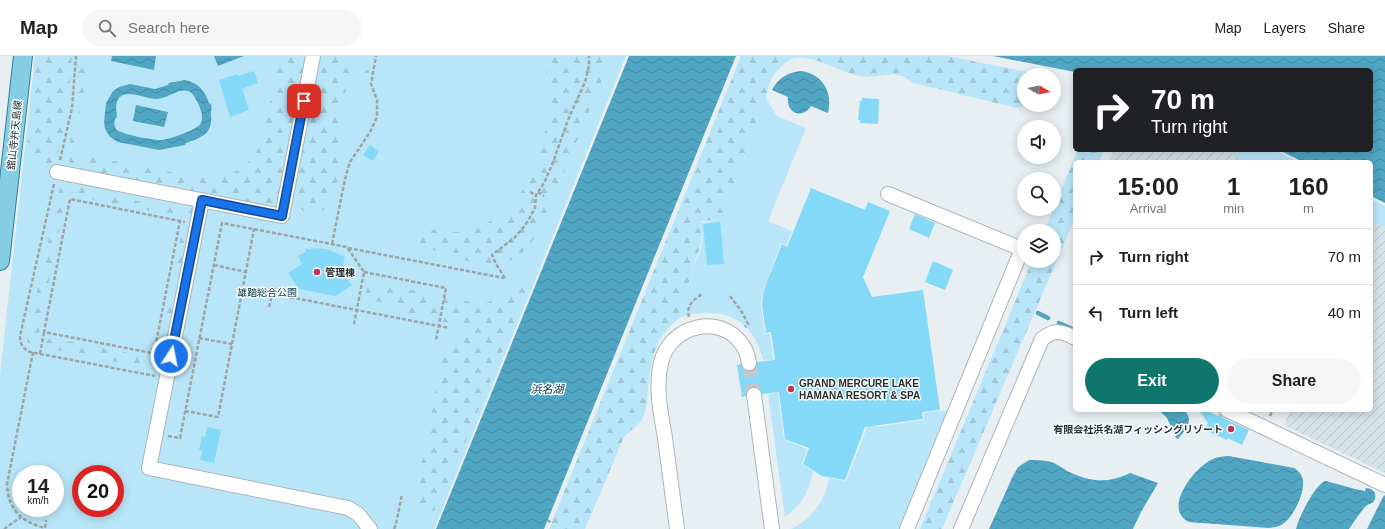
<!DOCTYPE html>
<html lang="en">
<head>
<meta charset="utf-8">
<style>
	body { margin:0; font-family:Helvetica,"Noto Sans JP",sans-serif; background:#f6f6f6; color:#202124; height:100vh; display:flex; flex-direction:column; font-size:15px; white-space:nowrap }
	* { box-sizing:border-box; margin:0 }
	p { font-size:13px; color:#757577 }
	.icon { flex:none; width:22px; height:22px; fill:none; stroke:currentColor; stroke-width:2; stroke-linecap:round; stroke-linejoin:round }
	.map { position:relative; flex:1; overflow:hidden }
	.drawer { position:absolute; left:1073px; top:104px; width:300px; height:252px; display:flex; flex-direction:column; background:#fff; border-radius:6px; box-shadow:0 2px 10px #0003 }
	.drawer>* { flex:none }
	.hud { position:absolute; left:1073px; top:12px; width:300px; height:84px; border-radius:6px; box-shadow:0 2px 10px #0003; background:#202124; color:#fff; overflow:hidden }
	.needle { width:26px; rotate:99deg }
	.fabs { position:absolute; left:1017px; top:12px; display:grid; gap:8px }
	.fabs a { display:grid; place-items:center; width:44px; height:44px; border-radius:50%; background:#fff; box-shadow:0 2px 10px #0003; font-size:20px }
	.speed { position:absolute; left:12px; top:409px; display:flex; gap:8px; font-size:20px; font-weight:700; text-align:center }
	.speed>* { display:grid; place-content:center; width:52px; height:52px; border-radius:50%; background:#fff; box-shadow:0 2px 10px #0003; line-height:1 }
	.speed small { font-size:10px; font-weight:400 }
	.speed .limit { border:6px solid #d22; background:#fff; color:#111 }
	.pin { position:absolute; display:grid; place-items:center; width:34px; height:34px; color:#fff; margin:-17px; border-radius:8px; box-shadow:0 2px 6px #0006 }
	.me { position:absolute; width:44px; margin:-22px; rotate:11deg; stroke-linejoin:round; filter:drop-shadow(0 0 3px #0008) }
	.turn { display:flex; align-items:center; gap:14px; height:84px; padding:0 12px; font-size:18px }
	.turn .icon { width:52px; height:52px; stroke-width:2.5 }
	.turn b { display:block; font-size:28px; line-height:34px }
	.eta { display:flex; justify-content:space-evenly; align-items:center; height:68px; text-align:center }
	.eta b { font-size:24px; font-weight:800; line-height:28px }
	.button { display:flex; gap:8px; margin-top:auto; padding:8px 12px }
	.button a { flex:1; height:46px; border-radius:24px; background:#0f766e; color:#fff; font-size:16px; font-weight:800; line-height:46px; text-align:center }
	.button a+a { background:#f6f6f6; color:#202124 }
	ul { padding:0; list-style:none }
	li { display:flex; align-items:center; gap:12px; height:56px; padding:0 12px; border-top:1px solid #e0e0e0 }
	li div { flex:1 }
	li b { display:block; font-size:15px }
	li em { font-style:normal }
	header { display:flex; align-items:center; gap:24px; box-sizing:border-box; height:56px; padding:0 20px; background:#fff; border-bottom:1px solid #e0e0e0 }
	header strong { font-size:19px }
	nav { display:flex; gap:22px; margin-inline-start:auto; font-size:14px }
	.search { width:280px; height:36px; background:#f6f6f6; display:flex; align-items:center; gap:10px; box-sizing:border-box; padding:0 14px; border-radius:22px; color:#757577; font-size:15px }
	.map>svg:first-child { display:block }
	.industrial { fill:url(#industrial-furrows) }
	.green { fill:#b8e6f8; fill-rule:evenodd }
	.forest { fill:url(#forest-firs) }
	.water { fill:url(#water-waves); fill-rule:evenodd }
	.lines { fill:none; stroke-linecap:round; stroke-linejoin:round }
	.stream { stroke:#50a6c3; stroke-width:4.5 }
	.building { fill:#84d9f8 }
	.minor-tunnel { stroke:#c1c8cb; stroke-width:14; stroke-dasharray:14 7; stroke-linecap:butt }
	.minor-casing { stroke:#acb4b7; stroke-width:16 }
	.major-casing { stroke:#307f97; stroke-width:20 }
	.path { stroke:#9ea4a6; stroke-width:2.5; stroke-dasharray:4 2; stroke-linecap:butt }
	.minor { stroke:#fff; stroke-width:14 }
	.major { stroke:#85cde3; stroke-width:18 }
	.route-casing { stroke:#114b97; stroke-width:10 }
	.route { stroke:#1a73e8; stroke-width:7 }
	.poi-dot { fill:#c43452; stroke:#f6fcfe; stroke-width:1.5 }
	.labels { text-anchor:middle; stroke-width:3; stroke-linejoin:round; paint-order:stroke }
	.street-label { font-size:10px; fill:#2a2d2e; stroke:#f6fcfe }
	.poi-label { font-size:10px; font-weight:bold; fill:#2a2d2e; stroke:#f6fcfe; text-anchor:start }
	.park-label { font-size:10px; fill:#0d3542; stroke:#f6fcfe }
	.water-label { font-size:11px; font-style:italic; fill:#052f3c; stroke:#f6fcfe }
</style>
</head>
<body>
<header>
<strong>Map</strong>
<div class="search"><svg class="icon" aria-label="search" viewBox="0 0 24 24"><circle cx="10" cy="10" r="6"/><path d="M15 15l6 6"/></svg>Search here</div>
<nav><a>Map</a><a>Layers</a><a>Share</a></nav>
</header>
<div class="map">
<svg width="1385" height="473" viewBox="0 0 1385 473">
	<defs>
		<pattern id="industrial-furrows" width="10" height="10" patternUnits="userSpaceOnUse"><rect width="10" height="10" fill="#d4e3ea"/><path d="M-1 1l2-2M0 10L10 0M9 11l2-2" fill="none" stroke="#b6c3c9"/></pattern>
		<pattern id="forest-firs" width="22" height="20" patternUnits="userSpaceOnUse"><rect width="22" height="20" fill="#b8e6f8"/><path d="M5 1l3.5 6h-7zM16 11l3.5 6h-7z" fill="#9ec6d5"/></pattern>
		<pattern id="water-waves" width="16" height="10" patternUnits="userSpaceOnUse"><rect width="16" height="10" fill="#50a6c3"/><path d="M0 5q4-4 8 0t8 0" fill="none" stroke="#43889f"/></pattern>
	</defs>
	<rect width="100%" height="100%" fill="#e7eff2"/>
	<path class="industrial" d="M1114 94H1228L1235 101 1246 106H1108Z
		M1371 165 1385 172V417L1284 369 1291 354H1371Z"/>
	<path class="green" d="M35 0H626L434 473H0V319ZM21 418H55V452H21ZM81 418H115V452H81Z
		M765 41 777 60 806 72 768 165 792 175 786 189 781 187 762 238 761 249 765 278H770L774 311 771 312 770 303 763 304C754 262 720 249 681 261L690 221 701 191 702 183 701 167 718 164 723 161Z
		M1228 94H1274L1298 106H1246L1235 101Z
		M1371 143 1385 150V172L1371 165Z
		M777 328 784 383 807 393 802 408 813 415C810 434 801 450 785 461L768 338 775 337 774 329Z
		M874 353 876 371 924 364V357L950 354 901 473H791C811 464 826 444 829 422L846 425Z"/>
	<path class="forest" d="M37 0H72C71 20 66 97 51 109 45 114 39 111 33 110L28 102 27 92Z
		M80 0H91L73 92 70 94 69 91 76 53Z
		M279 0H308L281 139C277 146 274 149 265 149L75 112 70 109 69 103 72 99 77 98 201 122C226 123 251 113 260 88 265 76 266 64 269 52 272 34 275 17 279 0Z
		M319 0H352L351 9 366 13 369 15V19L367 22 363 23 351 21 348 23 337 77C337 84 340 91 341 98 342 106 336 133 333 141 321 169 294 161 293 131Z
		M544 0H608L604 19 540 174C518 211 496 215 457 202 444 198 431 194 420 187L418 180C429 169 442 176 456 176 461 176 468 174 474 173 478 172 483 169 487 167 522 150 541 107 546 69 550 46 547 23 544 0Z
		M741 0H947L1028 16 1032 19H1024V49H1026L1017 52 913 27C897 11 879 23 860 20 838 16 818 0 795 2 785 4 778 14 772 22L723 161 718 164 703 165 701 167V187L690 221 681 261C655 280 651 302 648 334 647 343 647 352 643 361 640 369 630 374 624 381L585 473H549Z
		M1078 94H1104L1099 106H1075V162L942 473H920L1032 205H1054V175H1044Z
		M65 125 86 128 87 129 88 135 89 136 164 150 166 149 168 145H170L189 148 193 151 194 156 191 161 186 162 71 139 67 140 65 143 38 282 36 287 33 289 29 288 27 285V281L60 132Z
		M184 171 190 172 179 228H176L173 227V223L182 174Z
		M518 225 525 226 527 232 525 239 442 444 437 453 429 457 420 454 416 446V437L442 302C448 287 462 298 466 278 467 274 467 272 464 270L407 258 400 250 376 245 373 247 370 252H366C362 243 366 227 376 227L481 248C501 245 502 233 518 225Z
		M171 237H174L177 239 171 269 165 268V265Z
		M53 282 159 303 163 305 164 309 161 313 157 314 51 293 47 291 46 286 49 283Z"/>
	<path class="water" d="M112 0H156L154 14 111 5Z
		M214 0H244L218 10Z
		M629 0H736L544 473H436Z
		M993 0H1385V147L1371 140V106H1303L1279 94H1371V14H1075V16Z
		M802 15C823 19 833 36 828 57L811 50C802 64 786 57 788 41L772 34C778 22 788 16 802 15Z
		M185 24C199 27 205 35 209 47L211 48C212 52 211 54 211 58 213 78 202 81 186 87L185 89 159 94 118 86 110 81 105 73 104 66 106 47 113 35 119 31 130 28 155 33 168 29 169 27ZM179 35C188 33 193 36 196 44 200 50 204 60 201 67 198 74 169 83 162 84 156 85 121 78 117 74 114 71 114 67 115 63L117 61C117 58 116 55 116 52 117 28 142 42 155 43 163 43 172 38 179 35Z
		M136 49 168 56 164 71 133 65Z
		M1159 354H1184C1195 364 1185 375 1178 383L1176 382 1167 362Z
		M1229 400 1294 412C1297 414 1301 417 1302 421 1307 433 1294 460 1284 467 1280 471 1274 471 1269 472L1189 466C1162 453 1194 412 1211 404 1216 401 1223 400 1229 400Z
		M1029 404C1037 404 1046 404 1054 407 1058 409 1063 412 1067 415 1090 426 1107 428 1130 417L1158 427 1141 456 1133 473H989L1012 422 1018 411Z
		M1326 425 1355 433 1365 435 1366 432C1373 432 1378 438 1374 445 1372 448 1368 448 1366 450 1361 455 1353 467 1349 473H1296C1298 463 1316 426 1326 425Z
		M1384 439 1385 440V473H1367Z"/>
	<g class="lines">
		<path class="stream" d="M1038 257 1048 262
			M1059 267 1072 273"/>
	</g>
	<path class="building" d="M254 15 258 27 242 33 249 54 230 61 219 24 237 18 238 20Z
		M862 42 879 43 878 68 860 67V64H858L860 45H862Z
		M370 89 379 95 373 105 363 99Z
		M811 132 865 154 868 146 890 155 863 221 872 241 923 234 940 354 922 356 923 363 865 371 845 424 822 420 803 408 809 392 785 383 779 336 762 338 760 334 753 331 749 333 746 336V340L742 341 737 309 741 308 743 313 750 315 755 313 757 306 775 304 771 276 766 277 762 249 763 238 766 228 782 188 787 191Z
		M915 158 935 167 929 182 909 173Z
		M720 166 724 208 707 209 703 168Z
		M312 192 326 193 339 198V199L345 200 343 209 346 213 342 216 352 229 336 240 299 233 288 217 302 208 298 200 305 196 306 193 311 194Z
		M933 205 953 214 945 234 925 226Z
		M1199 354H1205L1218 360 1219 357 1223 362 1249 374 1242 389 1228 382 1227 384 1205 374 1208 367Z
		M207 371 221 374 214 407 200 404 202 394H199L202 380 205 381Z"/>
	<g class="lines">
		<path class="minor-tunnel" d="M749 307 754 339"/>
		<g class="minor-casing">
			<path id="minor" d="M57 116 282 160 313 0
				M888 138 1022 193 907 473
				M202 144 149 412 348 452 358 458 370 473
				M754 339 772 473
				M1227 354 1385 429
				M677 473C673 443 669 413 665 382 661 358 655 331 661 307 669 269 722 256 743 290 747 295 748 301 749 307
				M961 473 1042 283C1055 273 1061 275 1075 282"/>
		</g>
		<g class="major-casing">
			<path id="major" d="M0 205 23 0"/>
		</g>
		<path class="path" d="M60 104 72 52 76 0
			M54 128 20 280C20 288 23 293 30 296L155 320
			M530 136 536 139
			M538 136 544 140
			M332 188 345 123 350 106 370 76 377 61V44L371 28 376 0
			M348 192 504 222
			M214 209 246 216
			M364 216 446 232 436 284
			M505 222 496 208 492 199 514 182 523 172 528 165 535 152 536 139 544 127 552 109 568 64 585 26 589 10V0
			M243 232 449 272
			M730 240 742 256 748 268 745 271
			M269 251 272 238
			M689 261C686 250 693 244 702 238
			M199 282 232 288
			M33 296 7 428C8 453 21 466 45 472L46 464
			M154 297 180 165
			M40 298 44 276
			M157 298 44 276 70 143 185 166
			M185 355 218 361 254 173
			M1270 360 1273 354
			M168 380 180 382 222 167 347 191 364 216 354 268
			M547 464 552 467
			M4 473 21 461
			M394 473 396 468 402 438"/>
		<use href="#minor" class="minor"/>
		<use href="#major" class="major"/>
	</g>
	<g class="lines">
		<g class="route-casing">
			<path id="route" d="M171 300 202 144 282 160 304 45"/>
		</g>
		<use href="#route" class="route"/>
	</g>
	<g class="poi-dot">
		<circle cx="317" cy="216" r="4"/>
		<circle cx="791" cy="333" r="4"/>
		<circle cx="1231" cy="373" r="4"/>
	</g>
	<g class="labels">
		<g class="street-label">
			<text transform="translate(14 79) rotate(-84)" y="4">舘山寺弁天島線</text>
		</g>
		<g class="poi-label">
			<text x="325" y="220">管理棟</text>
			<text x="799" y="331">GRAND MERCURE LAKE<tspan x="799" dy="12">HAMANA RESORT &amp; SPA</tspan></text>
			<text x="1223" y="377" text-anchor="end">有限会社浜名湖フィッシングリゾート</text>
		</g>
		<g class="park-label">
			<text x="267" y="240">雄踏総合公園</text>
		</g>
		<g class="water-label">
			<text x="547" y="337">浜名湖</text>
		</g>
	</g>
</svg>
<div class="fabs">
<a><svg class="needle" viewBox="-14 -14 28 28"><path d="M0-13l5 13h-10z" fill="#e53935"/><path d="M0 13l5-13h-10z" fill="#757577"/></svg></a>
<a><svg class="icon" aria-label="sound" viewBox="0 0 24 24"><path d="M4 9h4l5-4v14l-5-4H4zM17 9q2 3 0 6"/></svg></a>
<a><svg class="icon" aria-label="search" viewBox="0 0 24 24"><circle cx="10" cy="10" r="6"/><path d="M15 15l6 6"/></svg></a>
<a><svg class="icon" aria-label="layers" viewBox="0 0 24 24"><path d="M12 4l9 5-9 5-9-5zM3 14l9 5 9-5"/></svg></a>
</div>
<div class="speed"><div>14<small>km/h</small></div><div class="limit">20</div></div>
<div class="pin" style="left:304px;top:45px;background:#d93025"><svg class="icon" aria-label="arrive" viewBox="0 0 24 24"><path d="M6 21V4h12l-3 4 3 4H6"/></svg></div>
<svg class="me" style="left:171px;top:300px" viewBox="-20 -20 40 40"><circle r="17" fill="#1a73e8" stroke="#fff" stroke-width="3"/><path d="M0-11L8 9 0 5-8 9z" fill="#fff"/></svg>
<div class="hud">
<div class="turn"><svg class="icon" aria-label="right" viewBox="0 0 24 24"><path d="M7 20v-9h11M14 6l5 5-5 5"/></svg><div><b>70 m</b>Turn right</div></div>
</div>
<section class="drawer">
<div class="eta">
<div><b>15:00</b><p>Arrival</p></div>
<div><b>1</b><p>min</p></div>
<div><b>160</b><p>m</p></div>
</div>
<ul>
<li><svg class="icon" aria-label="right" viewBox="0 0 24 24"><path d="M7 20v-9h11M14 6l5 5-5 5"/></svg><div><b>Turn right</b></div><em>70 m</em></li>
<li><svg class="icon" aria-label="left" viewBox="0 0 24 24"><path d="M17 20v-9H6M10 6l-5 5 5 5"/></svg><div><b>Turn left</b></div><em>40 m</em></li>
</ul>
<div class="button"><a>Exit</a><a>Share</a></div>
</section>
</div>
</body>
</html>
